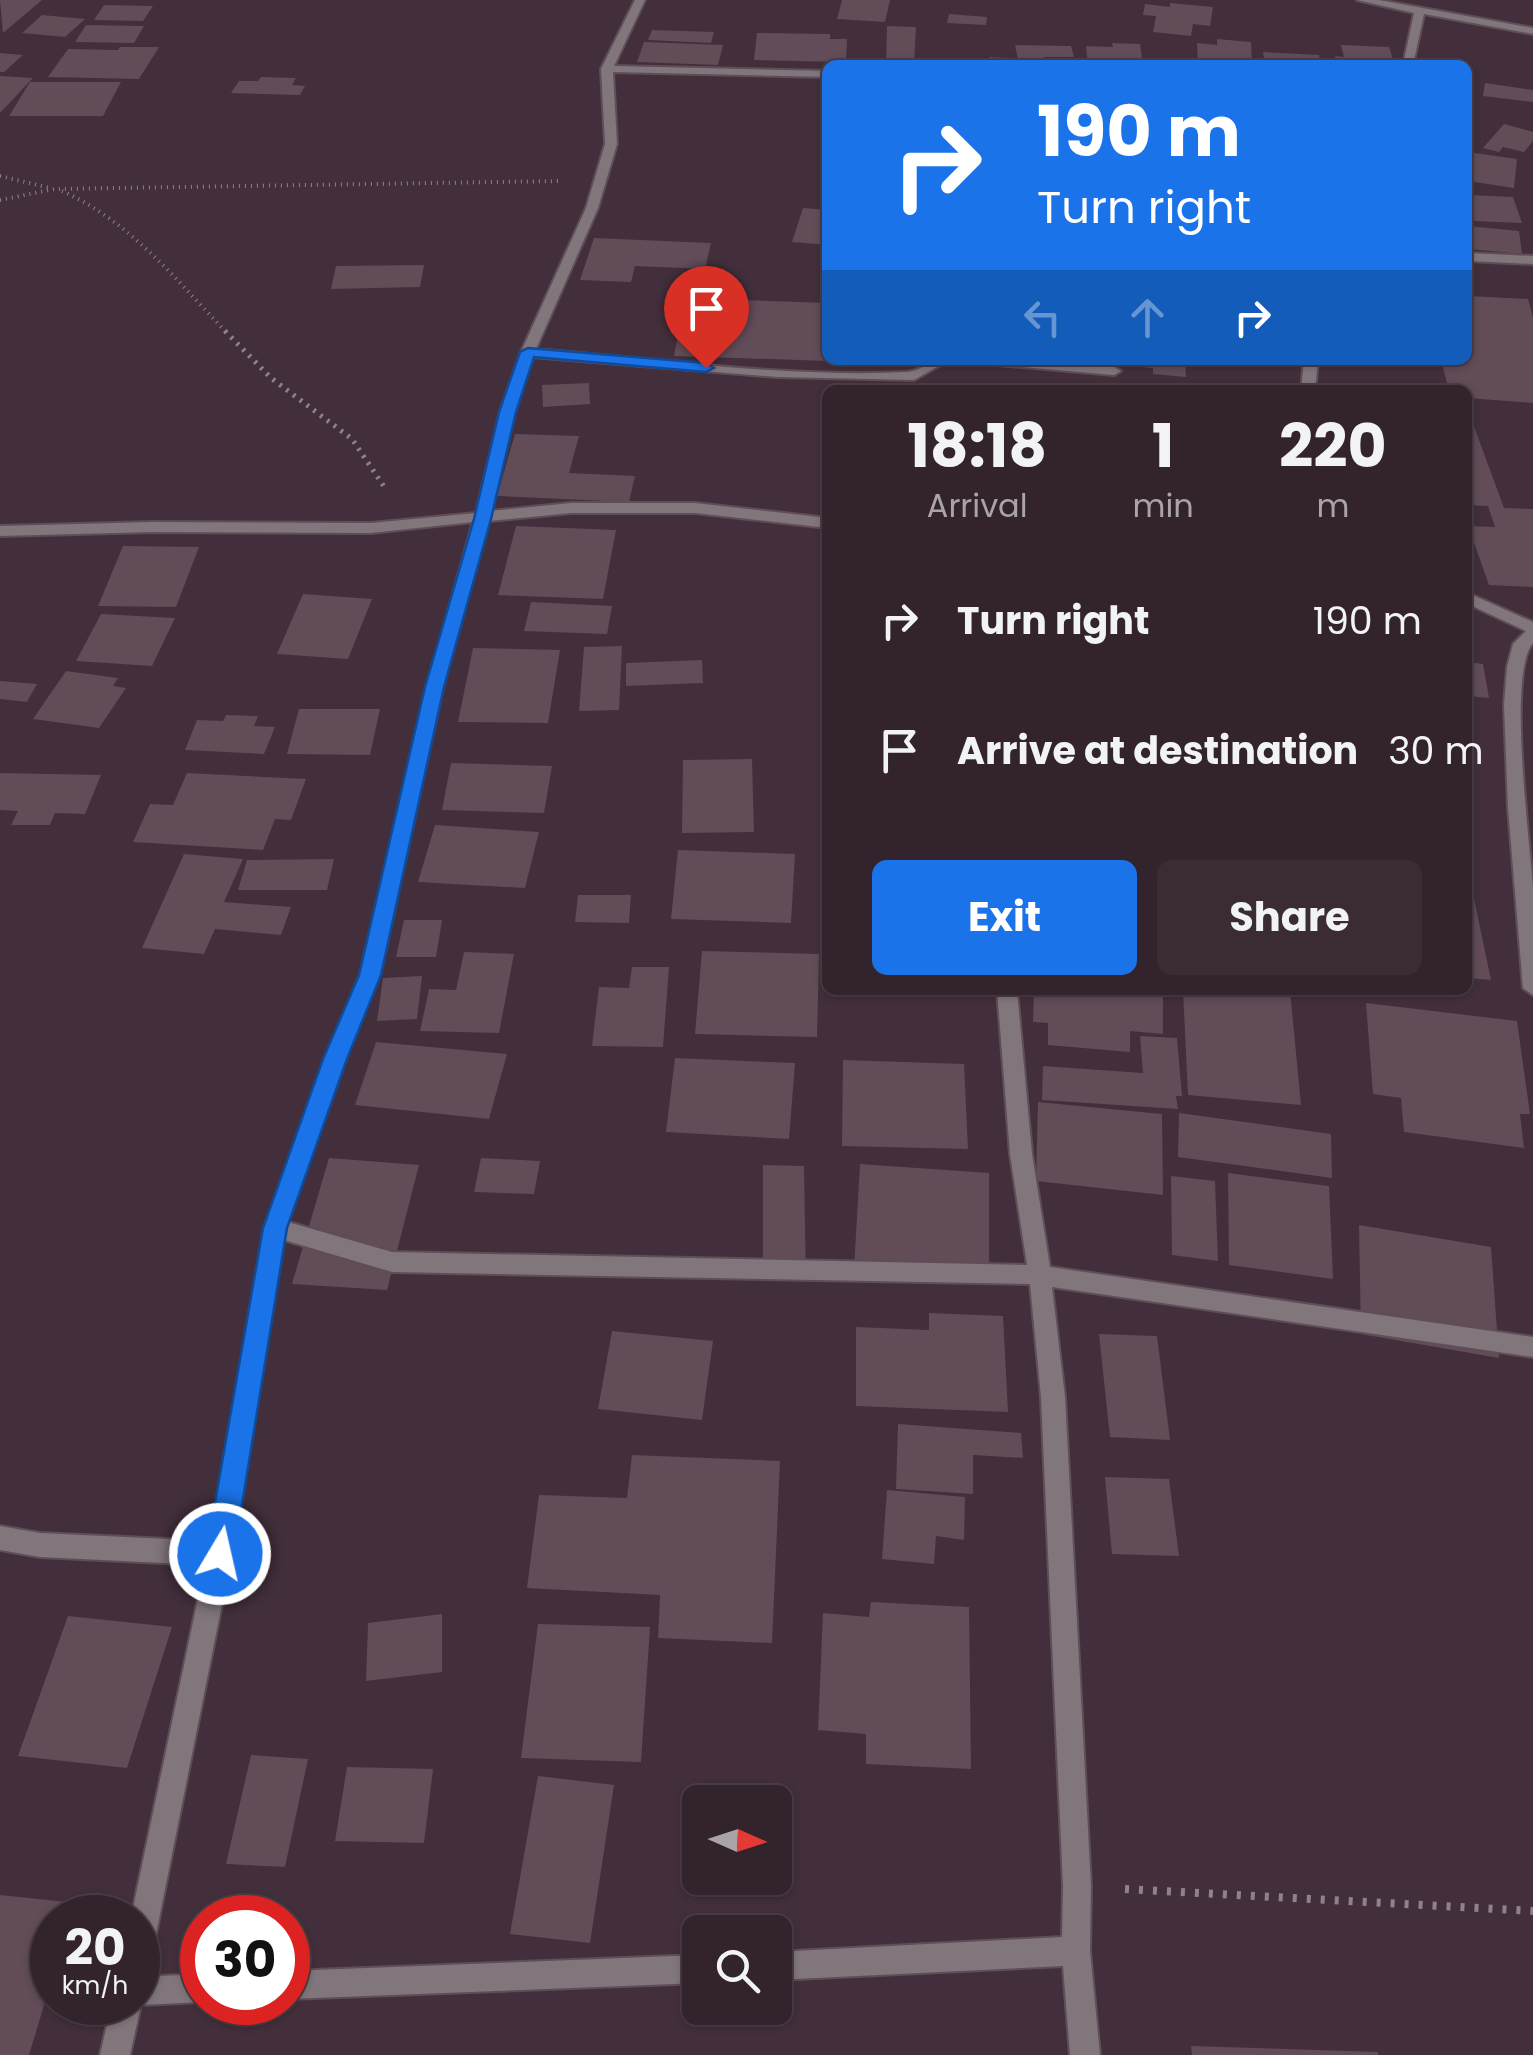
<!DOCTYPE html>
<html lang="en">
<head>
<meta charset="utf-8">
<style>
	body { margin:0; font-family:Poppins,sans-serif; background:#3a2b34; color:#f1f3f6; height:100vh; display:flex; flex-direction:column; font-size:38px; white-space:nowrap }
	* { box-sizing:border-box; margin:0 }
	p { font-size:32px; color:#a8a4a9 }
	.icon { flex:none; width:55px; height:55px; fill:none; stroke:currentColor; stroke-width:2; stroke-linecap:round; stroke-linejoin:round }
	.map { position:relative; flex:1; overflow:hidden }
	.sheet { position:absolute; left:822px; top:385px; width:650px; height:610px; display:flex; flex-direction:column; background:#32232c; border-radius:15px; box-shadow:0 2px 8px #0004,0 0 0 2px #4d4048 }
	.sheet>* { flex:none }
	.hud { position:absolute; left:822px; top:60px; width:650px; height:305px; border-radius:15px; box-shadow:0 2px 8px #0004,0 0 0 2px #4d4048; background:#1a73e8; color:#fff; overflow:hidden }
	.needle { width:65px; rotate:93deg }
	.controls { position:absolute; left:682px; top:1785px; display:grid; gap:20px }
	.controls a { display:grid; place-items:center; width:110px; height:110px; border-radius:15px; background:#32232c; box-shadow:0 2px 8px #0004,0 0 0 2px #4d4048; font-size:50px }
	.speed { position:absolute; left:30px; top:1895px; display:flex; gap:20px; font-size:50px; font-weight:700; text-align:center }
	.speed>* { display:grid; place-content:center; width:130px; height:130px; border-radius:50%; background:#32232c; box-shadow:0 2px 8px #0004,0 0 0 2px #4d4048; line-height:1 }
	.speed small { font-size:25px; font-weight:400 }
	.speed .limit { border:15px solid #d22; background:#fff; color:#111 }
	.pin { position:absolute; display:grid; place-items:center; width:85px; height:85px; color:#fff; margin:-102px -42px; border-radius:50% 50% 50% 0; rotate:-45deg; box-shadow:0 0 10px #0007 }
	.pin .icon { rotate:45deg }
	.me { position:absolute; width:110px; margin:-55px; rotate:9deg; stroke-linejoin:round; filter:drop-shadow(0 0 8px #0008) }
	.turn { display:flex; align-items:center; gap:35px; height:210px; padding:0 50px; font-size:45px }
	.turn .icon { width:130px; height:130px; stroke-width:2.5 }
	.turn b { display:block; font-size:70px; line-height:85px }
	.lanes { display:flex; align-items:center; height:95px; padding:0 50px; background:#0003; justify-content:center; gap:50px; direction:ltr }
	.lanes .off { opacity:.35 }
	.eta { display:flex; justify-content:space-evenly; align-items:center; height:170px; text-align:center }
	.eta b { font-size:60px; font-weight:700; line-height:70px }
	.primary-button { display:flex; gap:20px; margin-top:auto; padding:20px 50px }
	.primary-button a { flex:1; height:115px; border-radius:15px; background:#1a73e8; color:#fff; font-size:40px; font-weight:700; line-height:115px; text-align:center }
	.primary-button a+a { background:#3a2b34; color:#f1f3f6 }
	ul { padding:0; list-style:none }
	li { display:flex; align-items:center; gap:30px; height:130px; padding:0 50px }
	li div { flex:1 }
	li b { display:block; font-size:38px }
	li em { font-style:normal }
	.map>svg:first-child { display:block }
	.building { fill:#614c58 }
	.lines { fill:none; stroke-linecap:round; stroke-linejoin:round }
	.street-casing { stroke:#5f4d58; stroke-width:4 }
	.path-far2 { stroke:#91818a; stroke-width:4; stroke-dasharray:1 5; stroke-linecap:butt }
	.path-far1 { stroke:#91818a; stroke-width:5; stroke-dasharray:2.5 6; stroke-linecap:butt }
	.path { stroke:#91818a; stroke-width:8; stroke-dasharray:4 10; stroke-linecap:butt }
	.street { fill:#81767c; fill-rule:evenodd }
	.route { fill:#1a73e8; stroke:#114b97; stroke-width:2.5 }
</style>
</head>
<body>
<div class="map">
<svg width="1533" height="2055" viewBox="0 0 1533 2055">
	<rect width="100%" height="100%" fill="#422f3b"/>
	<path class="building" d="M0 0H42L3 33Z
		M842 0H890L885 22 837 19Z
		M1170 3 1213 7 1210 26 1193 24 1191 36 1153 32 1156 16 1143 15 1145 4 1170 7Z
		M104 5 153 6 143 21 94 20Z
		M949 14 987 17 986 25 947 23Z
		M42 15 85 19 65 37 22 33Z
		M86 25 144 26 134 43 75 42Z
		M887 26 916 27 914 65H886Z
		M652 30 714 32 711 43 648 40Z
		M757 33 830 34V39H847L846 62 754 60Z
		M1217 39 1251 42 1252 65 1198 64 1197 43 1217 45Z
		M644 42 723 45 718 65 637 62Z
		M1112 43 1140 44 1143 65H1088L1086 46 1113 47Z
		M1015 45 1071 46 1074 57H1044L1046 65H1019Z
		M1341 45 1389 47 1395 65H1338L1335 56 1344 57Z
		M120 47H159L139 79 48 77 68 49 118 50Z
		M1263 52 1319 55 1321 65H1265Z
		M0 53 23 55 4 72H0Z
		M989 57 1010 58V65H974L973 61H989Z
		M0 76 33 78 0 113Z
		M261 77 296 78 292 85 305 86 300 95 231 93 239 81H258Z
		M30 82H121L103 116H9Z
		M1485 83 1533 90V102L1483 96Z
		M1504 124 1533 132V141L1524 152 1503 147 1499 152 1483 148Z
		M1468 152 1517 159 1514 188 1468 181Z
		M1468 195 1513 197 1522 223 1474 221Z
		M803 208 828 210V245L792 242Z
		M1468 226 1519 231 1522 254 1468 249Z
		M594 238 711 243 705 269 635 266 631 282 580 280Z
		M424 265 420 287 331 289 336 266Z
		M1468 296 1528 299 1533 317V403L1468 398V390H1449L1441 360H1468Z
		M685 298 828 303V361L674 356Z
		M1142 360H1185L1186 377 1153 374V368L1143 367Z
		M589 383 590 404 543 407 542 385Z
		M1468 410 1504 508 1533 509V587L1489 585 1468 526 1495 527 1488 506 1468 505Z
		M515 434 579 436 569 473 635 476 629 502 497 496Z
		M516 526 616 530 603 599 498 595Z
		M123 546 199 547 176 607 98 606Z
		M303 594 372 599 348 659 277 654Z
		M531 602 612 606 607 634 524 631Z
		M101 614 175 618 152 666 76 661Z
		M622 646 619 710 579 711 584 647Z
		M473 648 560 650 548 723 458 722Z
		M702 660 703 683 626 686V663Z
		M1468 662 1483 664 1489 698 1468 696Z
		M66 671 118 678 113 686 126 688 99 728 33 719Z
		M0 681 37 684 27 702 0 699Z
		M299 709H380L370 755 287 754Z
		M226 715 258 716 254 726 275 727 264 754 185 750 197 720 223 721Z
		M752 759 754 832 682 833 683 760Z
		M451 763 552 766 544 813 442 810Z
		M0 773 101 775 85 814 55 813 50 825H11L18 811 0 810Z
		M187 773 306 779 291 820 275 819 263 850 133 842 150 804 173 805Z
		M435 825 539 832 525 888 418 882Z
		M678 850 795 854 791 923 671 919Z
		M184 854 243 859 224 902 291 907 281 935 215 929 204 954 142 948Z
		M334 859 327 890H238L247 860Z
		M1468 883 1471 884 1491 980 1468 978Z
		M578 895H631L629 923 575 922Z
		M404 920H442L436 957H396Z
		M702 951 819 954 817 1037 695 1034Z
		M464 952 514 954 499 1033 420 1031 429 989 456 990Z
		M632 967H669L663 1047 592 1046 599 987 629 988Z
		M422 976 417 1019 377 1021 383 978Z
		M1034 990H1163V1034L1130 1031V1052L1048 1045V1023L1033 1022Z
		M1183 990H1290L1301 1105 1188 1095Z
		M1366 1003 1517 1021 1530 1114H1520L1524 1148 1404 1132 1401 1098 1373 1094Z
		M1140 1036 1177 1038 1182 1096H1176L1178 1109 1042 1100 1043 1066 1143 1073Z
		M376 1042 507 1054 489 1119 355 1105Z
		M675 1058 795 1063 789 1139 666 1132Z
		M843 1060 964 1064 968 1149 842 1146Z
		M1038 1102 1162 1114 1163 1195 1036 1181Z
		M1179 1113 1331 1134 1332 1178 1178 1157Z
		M329 1158 419 1165 387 1290 292 1284Z
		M481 1158 540 1161 534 1194 474 1192Z
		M860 1164 989 1173V1278L854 1269Z
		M763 1165 804 1166 806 1281H763Z
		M1228 1173 1329 1186 1333 1279 1229 1265Z
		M1171 1176 1215 1181 1218 1261 1172 1255Z
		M1359 1225 1491 1247 1499 1358 1361 1334Z
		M929 1313 1003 1316 1008 1412 856 1406V1327L929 1330Z
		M612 1331 713 1341 702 1420 598 1409Z
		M1099 1334 1157 1336 1170 1440 1110 1437Z
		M898 1424 1021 1433 1023 1458 973 1455V1494L896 1489Z
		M632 1455 780 1461 772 1643 658 1638 660 1595 527 1588 539 1495 627 1498Z
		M1105 1477 1169 1479 1179 1556 1112 1554Z
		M887 1490 965 1497 964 1540 936 1536 934 1564 882 1559Z
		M871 1602 969 1607 971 1769 866 1764V1734L818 1730 823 1613 869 1617Z
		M442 1614V1672L366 1681 368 1623Z
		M68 1616 172 1627 127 1768 18 1756Z
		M538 1624 650 1627 641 1762 521 1758Z
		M251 1755 308 1759 285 1867 226 1864Z
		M347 1767 433 1769 424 1843 335 1841Z
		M538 1776 614 1785 590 1943 510 1934Z
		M0 1895 76 1903 72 1918H52V1979L29 2055H0Z
		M1191 2046 1378 2052V2055H1192Z"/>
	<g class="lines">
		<g class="street-casing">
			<path id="street" d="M635 0H645L614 66 828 71V77L613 72 617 144 598 208 536 349C657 359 785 378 906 372 922 371 928 360 949 360L914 380 777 377 533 357 514 412 491 511 571 503H695L828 518V528L695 513H571L489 521 443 687 380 975 345 1059 288 1222 392 1252 1027 1265 1010 1154 997 990H1017L1032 1154 1050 1267 1533 1337V1357L1052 1287 1065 1397 1091 1886 1090 1951 1100 2055H1070L1063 1966 775 1980V1952L1062 1937 1063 1886 1041 1397 1030 1284 392 1272 284 1240 232 1554 152 1954 148 1964 138 1968V1918H131L205 1565 40 1557 0 1550V1526L40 1533 210 1541 264 1228 325 1059 360 975 427 687 473 522 371 533 153 532 0 536V526L153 522 371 523 476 513 500 412 521 352 586 208 605 144 601 69Z
				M1357 0H1379L1533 28V34L1424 14 1413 65H1403L1414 13Z
				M1468 253 1533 256V264L1468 261Z
				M979 360H1034L1114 367 1121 371 1114 375 986 364Z
				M1304 360H1318L1315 390H1301Z
				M1468 593 1533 622V643C1507 673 1530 842 1533 887 1533 923 1533 960 1533 995L1523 988 1508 808 1504 705 1507 667 1513 644 1526 631 1468 604Z
				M700 1955V1983L288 1999V1971Z
				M202 1974V2002L141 2005 130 2055H100L112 2002H138V1977Z"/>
		</g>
		<path class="path-far2" d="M0 176 50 188
			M62 191C130 221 177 281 228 334
			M0 200 55 189 560 181"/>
		<path class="path-far1" d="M225 331 271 378 352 439 385 488"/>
		<path class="path" d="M1125 1889 1533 1911"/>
		<use href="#street" class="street"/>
	</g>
	<path class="route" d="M528 348 706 363 714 368 706 372 534 357 516 412 491 519 444 687 381 975 347 1059 287 1228 234 1554 230 1564 220 1568 210 1564 206 1554 263 1228 323 1059 359 975 425 687 474 519 499 412 520 352Z"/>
</svg>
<div class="controls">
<a><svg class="needle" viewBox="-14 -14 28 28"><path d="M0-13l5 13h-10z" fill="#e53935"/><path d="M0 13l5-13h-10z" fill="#a8a4a9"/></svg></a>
<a><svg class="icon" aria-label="search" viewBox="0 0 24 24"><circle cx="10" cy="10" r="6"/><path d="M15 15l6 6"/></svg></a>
</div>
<div class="speed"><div>20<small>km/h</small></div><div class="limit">30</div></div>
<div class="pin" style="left:706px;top:368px;background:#d93025"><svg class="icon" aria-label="arrive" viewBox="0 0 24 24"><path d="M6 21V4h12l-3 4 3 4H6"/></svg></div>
<svg class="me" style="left:220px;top:1554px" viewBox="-20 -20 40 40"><circle r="17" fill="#1a73e8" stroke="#fff" stroke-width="3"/><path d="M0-11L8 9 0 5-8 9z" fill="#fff"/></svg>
<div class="hud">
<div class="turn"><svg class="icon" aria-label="right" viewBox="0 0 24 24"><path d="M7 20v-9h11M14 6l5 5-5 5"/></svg><div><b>190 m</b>Turn right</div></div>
<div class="lanes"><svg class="icon off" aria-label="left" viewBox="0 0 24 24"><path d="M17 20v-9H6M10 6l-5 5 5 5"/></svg><svg class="icon off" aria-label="ahead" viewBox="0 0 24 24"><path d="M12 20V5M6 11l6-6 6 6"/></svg><svg class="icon" aria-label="right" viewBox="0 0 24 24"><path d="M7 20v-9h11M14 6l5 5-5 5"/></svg></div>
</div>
<section class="sheet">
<div class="eta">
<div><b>18:18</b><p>Arrival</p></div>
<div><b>1</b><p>min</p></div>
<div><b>220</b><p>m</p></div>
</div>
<ul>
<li><svg class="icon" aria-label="right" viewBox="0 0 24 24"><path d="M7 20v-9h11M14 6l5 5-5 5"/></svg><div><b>Turn right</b></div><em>190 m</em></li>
<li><svg class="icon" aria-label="arrive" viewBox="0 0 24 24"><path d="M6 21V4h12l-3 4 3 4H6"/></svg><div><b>Arrive at destination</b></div><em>30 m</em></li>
</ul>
<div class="primary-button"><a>Exit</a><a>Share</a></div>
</section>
</div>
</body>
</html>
